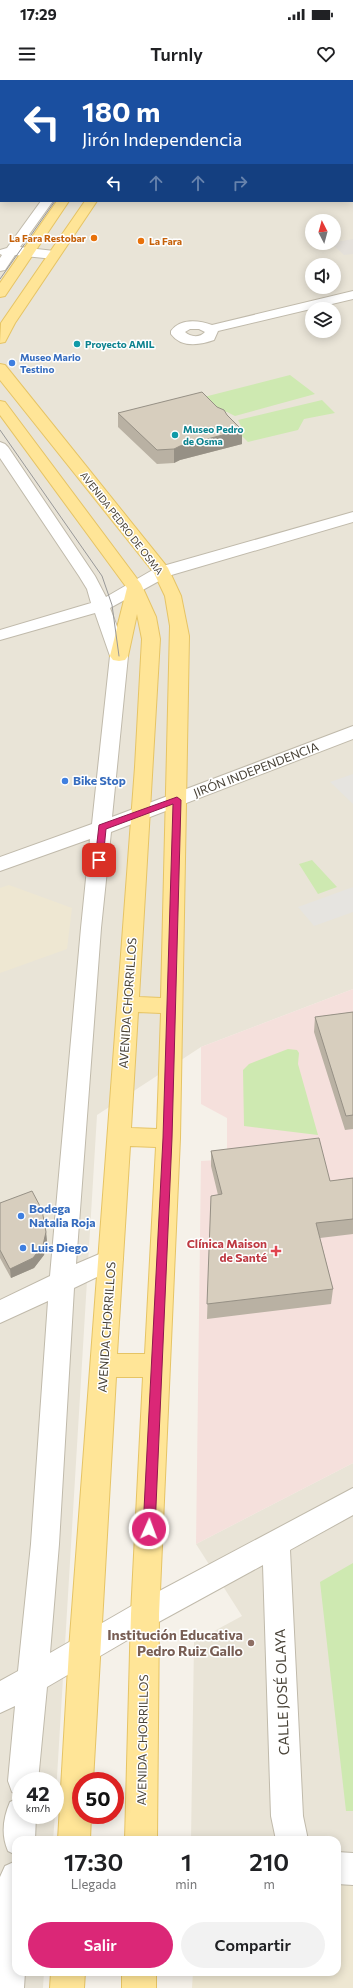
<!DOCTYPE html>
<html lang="es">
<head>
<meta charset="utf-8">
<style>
	body { margin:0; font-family:Commissioner,sans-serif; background:#f2f2f2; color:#202124; height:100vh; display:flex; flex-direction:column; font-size:15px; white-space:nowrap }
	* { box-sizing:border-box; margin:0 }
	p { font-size:13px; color:#757577 }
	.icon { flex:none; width:22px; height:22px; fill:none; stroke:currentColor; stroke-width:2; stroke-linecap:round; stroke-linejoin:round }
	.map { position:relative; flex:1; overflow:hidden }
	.sheet { position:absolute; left:12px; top:1756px; width:329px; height:140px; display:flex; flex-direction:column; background:#fff; border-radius:12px; box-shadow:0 2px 10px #0003 }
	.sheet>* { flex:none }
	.banner { position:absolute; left:0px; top:0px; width:353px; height:122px; box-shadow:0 2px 10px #0003; background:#1a4fa0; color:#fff; overflow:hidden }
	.needle { width:26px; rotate:354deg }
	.buttons { position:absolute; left:305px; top:134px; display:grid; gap:8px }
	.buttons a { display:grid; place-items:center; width:36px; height:36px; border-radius:50%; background:#fff; box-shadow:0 2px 10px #0003; font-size:20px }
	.speed { position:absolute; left:12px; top:1692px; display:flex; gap:8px; font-size:20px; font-weight:700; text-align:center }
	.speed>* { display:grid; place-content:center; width:52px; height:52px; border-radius:50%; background:#fff; box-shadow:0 2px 10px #0003; line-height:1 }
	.speed small { font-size:10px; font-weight:400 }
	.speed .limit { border:6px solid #d22; background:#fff; color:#111 }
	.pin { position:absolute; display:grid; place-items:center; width:34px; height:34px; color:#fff; margin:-17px; border-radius:8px; box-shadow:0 2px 6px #0006 }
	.me { position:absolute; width:44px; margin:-22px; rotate:2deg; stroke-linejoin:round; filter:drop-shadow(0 0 3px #0008) }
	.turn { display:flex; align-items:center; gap:14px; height:84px; padding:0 16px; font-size:18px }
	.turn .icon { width:52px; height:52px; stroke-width:2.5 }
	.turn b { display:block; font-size:28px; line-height:34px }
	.lanes { display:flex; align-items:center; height:38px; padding:0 16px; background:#0003; justify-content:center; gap:20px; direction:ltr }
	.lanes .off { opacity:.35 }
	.eta { display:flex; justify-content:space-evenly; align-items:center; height:68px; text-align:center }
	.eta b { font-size:24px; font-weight:600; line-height:28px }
	.cta { display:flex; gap:8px; margin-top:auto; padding:8px 16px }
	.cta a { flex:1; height:46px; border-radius:24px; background:#db2777; color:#fff; font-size:16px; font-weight:600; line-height:46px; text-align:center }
	.cta a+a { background:#f2f2f2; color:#202124 }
	.status { display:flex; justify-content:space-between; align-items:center; height:28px; padding:0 20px; background:#fff; direction:ltr }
	.status svg { height:11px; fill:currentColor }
	header { display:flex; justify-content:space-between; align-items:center; height:52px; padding:0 16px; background:#fff; font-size:18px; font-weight:600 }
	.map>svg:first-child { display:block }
	.residential { fill:#e9e4d7; fill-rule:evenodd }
	.industrial { fill:#e4e0da }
	.education { fill:#eee7d2 }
	.medical { fill:#f5e0dc }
	.green { fill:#cee9b1 }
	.parking { fill:#e6e4e0 }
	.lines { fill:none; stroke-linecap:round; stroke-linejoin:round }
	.minor-casing { stroke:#c0baab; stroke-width:2 }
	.major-casing { stroke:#e6c465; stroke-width:2 }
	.minor { fill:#fff; fill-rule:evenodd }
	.major { fill:#ffe597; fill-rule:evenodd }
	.tram { stroke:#989898; stroke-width:1 }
	.wall { fill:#b9b1a3 }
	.shaded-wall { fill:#969085 }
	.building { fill:#d7cebe; stroke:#969085 }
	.route { fill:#db2777; stroke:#8e194d }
	.food-dot { fill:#e8710a; stroke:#fff; stroke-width:1.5 }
	.culture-dot { fill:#0f9aa8; stroke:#fff; stroke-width:1.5 }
	.shop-dot { fill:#3f7fe0; stroke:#fff; stroke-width:1.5 }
	.health-dot { fill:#e0444e; stroke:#fff; stroke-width:1.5 }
	.education-dot { fill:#8d6e63; stroke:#fff; stroke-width:1.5 }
	.labels { text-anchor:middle; stroke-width:3; stroke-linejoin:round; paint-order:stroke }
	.far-food-label { font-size:10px; font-weight:bold; fill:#c56008; stroke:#fff; text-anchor:end }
	.far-culture-label { font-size:10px; font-weight:bold; fill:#0d838f; stroke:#fff; text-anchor:start }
	.far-shop-label { font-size:10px; font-weight:bold; fill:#366cbe; stroke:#fff; text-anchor:start }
	.far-street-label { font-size:10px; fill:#484237; stroke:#fff }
	.street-label { font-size:12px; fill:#484237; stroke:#fff }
	.shop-label { font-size:12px; font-weight:bold; fill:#366cbe; stroke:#fff; text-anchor:start }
	.health-label { font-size:12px; font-weight:bold; fill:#be3a42; stroke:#fff; text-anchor:end }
	.near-education-label { font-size:14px; font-weight:bold; fill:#785e54; stroke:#fff; text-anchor:end }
	.near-street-label { font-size:14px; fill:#484237; stroke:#fff }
</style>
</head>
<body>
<div class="status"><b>17:29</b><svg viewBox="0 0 49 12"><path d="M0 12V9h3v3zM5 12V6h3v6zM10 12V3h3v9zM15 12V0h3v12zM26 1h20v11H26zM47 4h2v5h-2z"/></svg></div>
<header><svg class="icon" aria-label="menu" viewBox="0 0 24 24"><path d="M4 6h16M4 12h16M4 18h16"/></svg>Turnly<svg class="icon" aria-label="heart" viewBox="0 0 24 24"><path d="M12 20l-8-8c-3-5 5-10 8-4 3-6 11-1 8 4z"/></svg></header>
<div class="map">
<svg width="353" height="1908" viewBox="0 0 353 1908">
	<rect width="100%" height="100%" fill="#f5f1e9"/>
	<path class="residential" d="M0 0H353V909L201 967 97 1035 55 1730V1701H21V1735H55L53 1760H16V1892H44L43 1908H0ZM1 1H352V121H1ZM312 141H334V163H312ZM312 185H334V207H312ZM312 229H334V251H312Z
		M353 1383V1804H337V1760H191L194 1562 242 1536 196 1464Z"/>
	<path class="industrial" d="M353 159V174L344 175 331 163Z"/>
	<path class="education" d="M9 805 72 828 67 869 0 893V808Z
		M337 1804H353V1908H192L193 1892H337Z"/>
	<path class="medical" d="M353 909V1383L196 1464 201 1081 217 1080 227 1070V1038L201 1024V967Z"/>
	<path class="green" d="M290 295 315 314 235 336 227 332 214 330 200 318Z
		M322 320 335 333 304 339 298 350 248 362 236 350 241 346 238 340Z
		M312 780 337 807 318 814 299 784Z
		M288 969 297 970 299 973 298 984 318 1055 244 1046 243 990 249 984Z
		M353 1483V1731H346L320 1502Z"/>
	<path class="parking" d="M353 694V724L330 702Z
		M353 807V832L314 846 298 827Z"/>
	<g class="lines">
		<g class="minor-casing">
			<path id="minor" d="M122 0H132V1H122Z
				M0 14H1V20H0Z
				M352 79 353 80V88L352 87Z
				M0 87H1V95H0Z
				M41 121H53L20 167 54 171 60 175 54 179 15 175 5 190 0 191V178L2 175 0 174V170L7 168Z
				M353 211V219L218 251 214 260C200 265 181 268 171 254V251C180 238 199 240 212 245ZM190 249H199L205 252C200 258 190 257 185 252Z
				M0 362 5 364 8 367 95 496 106 517 156 488 353 432V442L168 496 110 528 128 576 112 737 353 646V659L111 752 101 848 76 1184 111 1169 120 1172 123 1179 120 1186 74 1208 59 1464 50 1573 135 1524 353 1408V1435L290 1470 303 1736 308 1760H276L271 1736 263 1485 155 1544 47 1607 38 1701H21V1716L12 1712 8 1701 15 1626 0 1633V1601L18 1591 31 1464 48 1221 0 1243V1220L50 1196 81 848 90 759 0 791V777L92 744 110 576 95 533 0 560V550L91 523 87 509 79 496 0 378Z
				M21 1717V1735H36L35 1760H16V1775L8 1771C1 1755 3 1738 10 1722Z
				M337 1772 353 1773V1805L337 1804Z
				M16 1781V1892H25L24 1908H0V1797L5 1786Z"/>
		</g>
		<g class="major-casing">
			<path id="major" d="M57 121H69L5 216 0 217V203Z
				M85 121H97L15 243 5 262 0 263 1 243Z
				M0 284 5 285 168 488 181 516 189 556 180 1058 159 1534 157 1760H125L131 1534 143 1297H116L93 1701H81V1735H91L90 1760H58L69 1570 135 687 142 559 137 534 128 576 125 580 119 581 113 580 110 576 127 508 0 335V321L5 322 141 504 156 537 160 559 139 917 161 918 170 546 165 516 154 493 0 300ZM138 932 161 933 157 1049 131 1048ZM130 1066 156 1067 145 1274H117Z
				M51 1892H85L84 1908H50Z
				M122 1892H156V1908H122Z"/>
		</g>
		<use href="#minor" class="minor"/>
		<use href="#major" class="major"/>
		<path class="tram" d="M0 199 55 121
			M0 350 102 496 112 525 119 576"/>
	</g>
	<path class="wall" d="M118 333 227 335 242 350V364L180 380 174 383 157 384 118 347Z
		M353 932V1049L345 1050 314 952 315 937Z
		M211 1071 330 1101 353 1098V1154L320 1158 333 1209 331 1224 207 1239 211 1116 218 1115 211 1086Z
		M0 1123 46 1152 47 1162 44 1175 34 1188 11 1198 0 1178Z"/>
	<path class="shaded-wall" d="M242 350V364L180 380 174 383V369L180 366Z
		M46 1152 47 1162 44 1175 34 1188 11 1198 10 1189Z"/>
	<path class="building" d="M202 312 217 327 224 330 227 335 242 350 180 366 174 369 157 370 118 333Z
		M353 932V1035L346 1036 315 937Z
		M319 1058 330 1101 353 1098V1139L316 1143 333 1209 207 1224 211 1116 222 1114 211 1071Z
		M32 1111 42 1130 46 1152 43 1165 33 1178 10 1189 0 1170V1123Z"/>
	<path class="route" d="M177 717 181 720 172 1058 155 1449 153 1453 149 1454 145 1453 143 1449 163 1058 173 724 106 749 103 780 99 783 95 780 99 745Z"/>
	<g class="food-dot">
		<circle cx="94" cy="158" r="4"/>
		<circle cx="141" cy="161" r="4"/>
	</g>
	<g class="culture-dot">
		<circle cx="77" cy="264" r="4"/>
		<circle cx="175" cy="355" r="4"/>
	</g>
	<g class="shop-dot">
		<circle cx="12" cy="283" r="4"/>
		<circle cx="65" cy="701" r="4"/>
		<circle cx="21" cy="1136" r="4"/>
		<circle cx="23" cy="1168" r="4"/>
	</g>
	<path class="health-dot" d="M274 1165h4v4h4v4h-4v4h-4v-4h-4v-4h4z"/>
	<circle class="education-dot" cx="251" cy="1563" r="4"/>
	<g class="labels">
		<g class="far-food-label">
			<text x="86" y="162">La Fara Restobar</text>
			<text x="149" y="165" text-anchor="start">La Fara</text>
		</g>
		<g class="far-culture-label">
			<text x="85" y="268">Proyecto AMIL</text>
			<text x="183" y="353">Museo Pedro<tspan x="183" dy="12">de Osma</tspan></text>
		</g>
		<g class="far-shop-label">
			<text x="20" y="281">Museo Mario<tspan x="20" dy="12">Testino</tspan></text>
		</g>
		<g class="far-street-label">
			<text transform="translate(122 443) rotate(52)" y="4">AVENIDA PEDRO DE OSMA</text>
		</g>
		<g class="street-label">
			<text transform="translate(256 690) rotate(-21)" y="4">JIRÓN INDEPENDENCIA</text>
			<text transform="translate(128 923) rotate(-86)" y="4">AVENIDA CHORRILLOS</text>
			<text transform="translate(107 1247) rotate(-86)" y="4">AVENIDA CHORRILLOS</text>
			<text transform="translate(143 1660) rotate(-89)" y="4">AVENIDA CHORRILLOS</text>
		</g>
		<g class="shop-label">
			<text x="73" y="705">Bike Stop</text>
			<text x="29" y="1133">Bodega<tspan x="29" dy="14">Natalia Roja</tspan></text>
			<text x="31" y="1172">Luis Diego</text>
		</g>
		<g class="health-label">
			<text x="267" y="1168">Clínica Maison<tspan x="267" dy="14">de Santé</tspan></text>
		</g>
		<g class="near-education-label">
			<text x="243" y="1560">Institución Educativa<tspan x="243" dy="16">Pedro Ruiz Gallo</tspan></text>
		</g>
		<g class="near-street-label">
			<text transform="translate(282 1612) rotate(-92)" y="5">CALLE JOSÉ OLAYA</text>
		</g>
	</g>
</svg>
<div class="buttons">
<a><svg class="needle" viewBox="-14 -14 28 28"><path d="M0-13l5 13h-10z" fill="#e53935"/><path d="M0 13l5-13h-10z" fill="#757577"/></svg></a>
<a><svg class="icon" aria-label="sound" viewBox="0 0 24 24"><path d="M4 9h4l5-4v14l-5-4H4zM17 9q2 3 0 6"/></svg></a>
<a><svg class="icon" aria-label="layers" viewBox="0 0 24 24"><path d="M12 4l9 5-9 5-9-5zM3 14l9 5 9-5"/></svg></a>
</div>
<div class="speed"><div>42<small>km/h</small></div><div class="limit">50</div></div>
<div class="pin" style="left:99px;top:780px;background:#d93025"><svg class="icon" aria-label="arrive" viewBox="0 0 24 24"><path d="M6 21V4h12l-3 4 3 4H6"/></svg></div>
<svg class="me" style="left:149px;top:1449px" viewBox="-20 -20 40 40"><circle r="17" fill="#db2777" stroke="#fff" stroke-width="3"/><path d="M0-11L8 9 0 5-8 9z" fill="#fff"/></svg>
<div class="banner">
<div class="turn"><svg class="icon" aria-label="left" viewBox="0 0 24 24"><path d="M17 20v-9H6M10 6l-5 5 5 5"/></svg><div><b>180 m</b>Jirón Independencia</div></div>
<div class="lanes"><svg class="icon" aria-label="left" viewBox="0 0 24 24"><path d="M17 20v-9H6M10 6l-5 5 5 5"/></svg><svg class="icon off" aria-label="ahead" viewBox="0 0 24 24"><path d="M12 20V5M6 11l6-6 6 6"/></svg><svg class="icon off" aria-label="ahead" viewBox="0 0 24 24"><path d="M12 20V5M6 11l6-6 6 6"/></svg><svg class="icon off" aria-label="right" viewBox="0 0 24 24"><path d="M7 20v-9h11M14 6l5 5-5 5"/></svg></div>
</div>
<section class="sheet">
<div class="eta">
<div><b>17:30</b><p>Llegada</p></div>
<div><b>1</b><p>min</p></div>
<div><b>210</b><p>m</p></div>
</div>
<div class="cta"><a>Salir</a><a>Compartir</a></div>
</section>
</div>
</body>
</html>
